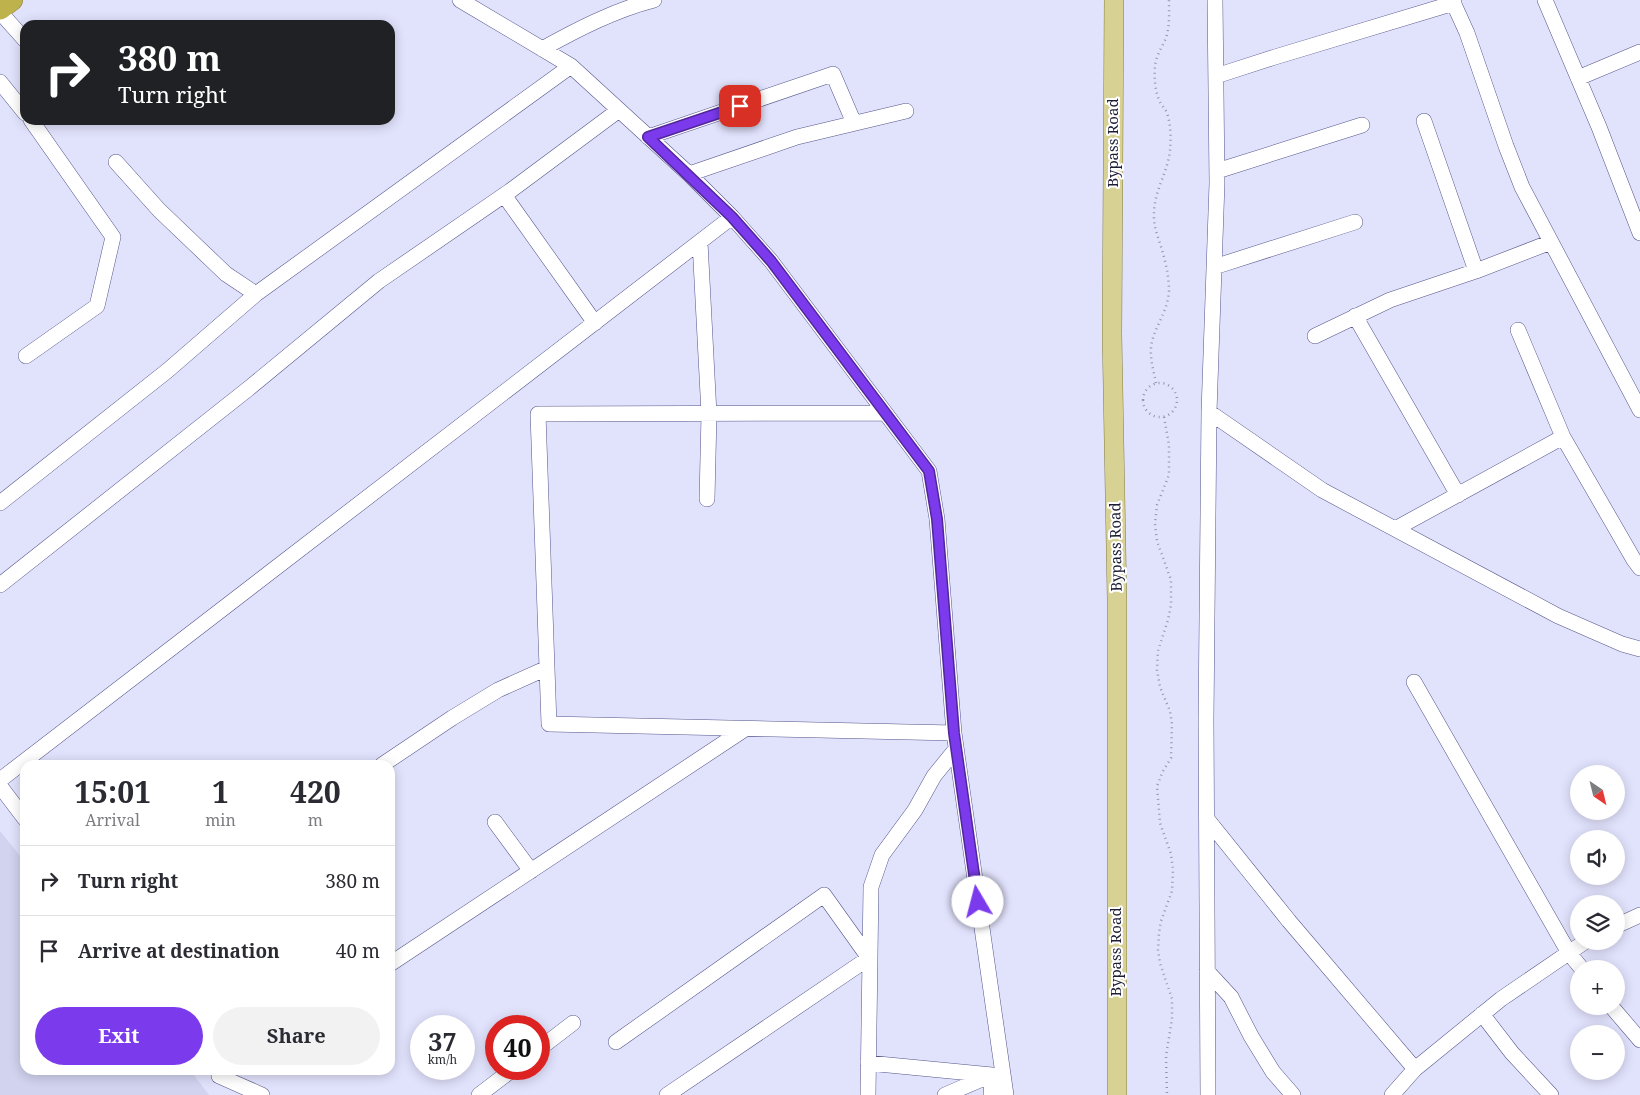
<!DOCTYPE html>
<html lang="en">
<head>
<meta charset="utf-8">
<style>
	body { margin:0; font-family:"Noto Serif",serif; background:#f2f2f3; color:#2b2b33; height:100vh; display:flex; flex-direction:column; font-size:19px; white-space:nowrap }
	* { box-sizing:border-box; margin:0 }
	p { font-size:16px; color:#7c7c81 }
	.icon { flex:none; width:28px; height:28px; fill:none; stroke:currentColor; stroke-width:2; stroke-linecap:round; stroke-linejoin:round }
	.map { position:relative; flex:1; overflow:hidden }
	.drawer { position:absolute; left:20px; top:760px; width:375px; height:315px; display:flex; flex-direction:column; background:#fff; border-radius:15px; box-shadow:0 2px 12px #0003 }
	.drawer>* { flex:none }
	.guide { position:absolute; left:20px; top:20px; width:375px; height:105px; border-radius:15px; box-shadow:0 2px 12px #0003; background:#202124; color:#fff; overflow:hidden }
	.needle { width:32px; rotate:145deg }
	.tools { position:absolute; left:1570px; top:765px; display:grid; gap:10px }
	.tools a { display:grid; place-items:center; width:55px; height:55px; border-radius:50%; background:#fff; box-shadow:0 2px 12px #0003; font-size:25px }
	.speed { position:absolute; left:410px; top:1015px; display:flex; gap:10px; font-size:25px; font-weight:700; text-align:center }
	.speed>* { display:grid; place-content:center; width:65px; height:65px; border-radius:50%; background:#fff; box-shadow:0 2px 12px #0003; line-height:1 }
	.speed small { font-size:12px; font-weight:400 }
	.speed .limit { border:8px solid #d22; background:#fff; color:#111 }
	.pin { position:absolute; display:grid; place-items:center; width:42px; height:42px; color:#fff; margin:-21px; border-radius:10px; box-shadow:0 2px 8px #0006 }
	.me { position:absolute; width:55px; margin:-28px; rotate:352deg; stroke-linejoin:round; filter:drop-shadow(0 0 4px #0008) }
	.turn { display:flex; align-items:center; gap:18px; height:105px; padding:0 15px; font-size:22px }
	.turn .icon { width:65px; height:65px; stroke-width:2.5 }
	.turn b { display:block; font-size:35px; line-height:42px }
	.eta { display:flex; justify-content:space-evenly; align-items:center; height:85px; text-align:center }
	.eta b { font-size:30px; font-weight:700; line-height:35px }
	.button { display:flex; gap:10px; margin-top:auto; padding:10px 15px }
	.button a { flex:1; height:58px; border-radius:30px; background:#7c3aed; color:#fff; font-size:20px; font-weight:700; line-height:58px; text-align:center }
	.button a+a { background:#f2f2f3; color:#2b2b33 }
	ul { padding:0; list-style:none }
	li { display:flex; align-items:center; gap:15px; height:70px; padding:0 15px; border-top:1px solid #e1e1e2 }
	li div { flex:1 }
	li b { display:block; font-size:19px }
	li em { font-style:normal }
	.map>svg:first-child { display:block }
	.built { fill:#d1d3ef }
	.lines { fill:none; stroke-linecap:round; stroke-linejoin:round }
	.minor-casing { stroke:#55558b; stroke-width:16 }
	.major-casing { stroke:#857e43; stroke-width:20 }
	.highway-casing { stroke:#857e43; stroke-width:22 }
	.path { stroke:#9495ad; stroke-width:2.5; stroke-dasharray:1 4; stroke-linecap:butt }
	.minor { stroke:#fff; stroke-width:15 }
	.major { stroke:#d8d194; stroke-width:19 }
	.highway { stroke:#beb24c; stroke-width:21 }
	.route-casing { stroke:#51269a; stroke-width:12 }
	.route { stroke:#7c3aed; stroke-width:9 }
	.labels { text-anchor:middle; stroke-width:4; stroke-linejoin:round; paint-order:stroke }
	.street-label { font-size:15px; fill:#1c1c33; stroke:#fff }
</style>
</head>
<body>
<div class="map">
<svg width="1640" height="1095" viewBox="0 0 1640 1095">
	<rect width="100%" height="100%" fill="#e1e2fc"/>
	<path class="built" d="M0 831 25 862V1070H190L209 1095H0Z"/>
	<g class="lines">
		<g class="minor-casing">
			<path id="minor" d="M460 0 571 66 689 174 732 217 771 261 929 471 937 519 954 733 1006 1095
				M1452 0 1467 33 1506 146 1522 187 1640 410
				M1545 0 1599 127 1640 233
				M0 12 25 40
				M542 49C578 29 615 10 654 0
				M1216 76 1275 57 1454 3
				M1578 78 1640 52
				M0 82 25 113
				M1424 121 1476 271
				M648 137 833 74 854 123
				M116 162 159 210 226 274 256 294
				M1217 171 1362 125
				M689 174 797 137 906 111
				M504 195 595 323
				M700 242 709 414 707 499
				M1214 267 1355 222
				M1355 316 1458 495
				M1518 330 1563 437 1634 560 1640 568
				M1315 336 1390 300 1476 271 1551 242
				M26 356 97 306 113 237 31 120
				M1209 412 1322 490 1558 616 1622 644 1640 649
				M885 413 538 414 549 724 954 733
				M0 503 167 371 256 294 571 66
				M1395 529 1563 437
				M0 585 248 389 379 281 510 191 619 110
				M1414 682 1569 953 1582 969
				M382 765 452 718 498 690 547 668
				M0 780 732 217
				M0 786 25 819
				M1207 819 1289 921 1415 1069
				M495 822 531 871
				M1616 926 1640 915
				M390 964 745 729
				M1207 971 1231 997 1251 1036 1273 1072 1293 1095
				M1611 1006 1640 1040
				M1482 1014 1512 1053 1551 1095
				M616 1042 824 895 869 958 667 1095
				M539 1049 573 1023
				M868 1063 992 1075 991 1095
				M219 1076 262 1095
				M479 1095 513 1069
				M868 1095 871 887 882 855 915 810 934 776 956 749
				M945 1095 989 1076
				M1208 1095 1206 720 1209 412 1217 183 1215 0
				M1392 1095 1415 1069 1501 999 1586 941"/>
		</g>
		<g class="major-casing">
			<path id="major" d="M1114 0 1112 334 1117 600V1095"/>
		</g>
		<g class="highway-casing">
			<path id="highway" d="M0 9 12 0"/>
		</g>
		<path class="path" d="M1143 400a17 17 0 1 1 34 0a17 17 0 1 1-34 0Z
			M1156 383C1153 368 1148 353 1153 338 1158 322 1168 309 1169 291 1169 278 1166 263 1162 250 1159 239 1154 229 1154 217 1153 192 1167 175 1170 151 1171 139 1171 125 1167 113 1165 108 1161 105 1159 100 1155 90 1154 77 1155 66 1156 56 1162 47 1166 38 1170 25 1169 13 1169 0
			M1164 417 1169 445V475L1157 505 1155 524 1157 541 1171 580V605L1168 620 1158 651 1157 670 1160 687 1170 711 1172 724 1171 758 1163 771 1157 786 1160 823 1171 854 1173 870 1172 891 1161 921 1159 933 1158 950 1160 963 1172 999V1019L1166 1056 1167 1095"/>
		<use href="#minor" class="minor"/>
		<use href="#major" class="major"/>
		<use href="#highway" class="highway"/>
	</g>
	<g class="lines">
		<g class="route-casing">
			<path id="route" d="M740 106 648 137 732 217 771 261 929 471 937 519 954 733 978 902"/>
		</g>
		<use href="#route" class="route"/>
	</g>
	<g class="labels">
		<g class="street-label">
			<text transform="translate(1113 143) rotate(-90)" y="5">Bypass Road</text>
			<text transform="translate(1116 547) rotate(-91)" y="5">Bypass Road</text>
			<text transform="translate(1116 952) rotate(-90)" y="5">Bypass Road</text>
		</g>
	</g>
</svg>
<div class="tools">
<a><svg class="needle" viewBox="-14 -14 28 28"><path d="M0-13l5 13h-10z" fill="#e53935"/><path d="M0 13l5-13h-10z" fill="#7c7c81"/></svg></a>
<a><svg class="icon" aria-label="sound" viewBox="0 0 24 24"><path d="M4 9h4l5-4v14l-5-4H4zM17 9q2 3 0 6"/></svg></a>
<a><svg class="icon" aria-label="layers" viewBox="0 0 24 24"><path d="M12 4l9 5-9 5-9-5zM3 14l9 5 9-5"/></svg></a>
<a>+</a>
<a>−</a>
</div>
<div class="speed"><div>37<small>km/h</small></div><div class="limit">40</div></div>
<div class="pin" style="left:740px;top:106px;background:#d93025"><svg class="icon" aria-label="arrive" viewBox="0 0 24 24"><path d="M6 21V4h12l-3 4 3 4H6"/></svg></div>
<svg class="me" style="left:978px;top:902px" viewBox="-20 -20 40 40"><circle r="19" fill="#fff"/><path d="M0-13L10 11 0 6-10 11z" fill="#7c3aed"/></svg>
<div class="guide">
<div class="turn"><svg class="icon" aria-label="right" viewBox="0 0 24 24"><path d="M7 20v-9h11M14 6l5 5-5 5"/></svg><div><b>380 m</b>Turn right</div></div>
</div>
<section class="drawer">
<div class="eta">
<div><b>15:01</b><p>Arrival</p></div>
<div><b>1</b><p>min</p></div>
<div><b>420</b><p>m</p></div>
</div>
<ul>
<li><svg class="icon" aria-label="right" viewBox="0 0 24 24"><path d="M7 20v-9h11M14 6l5 5-5 5"/></svg><div><b>Turn right</b></div><em>380 m</em></li>
<li><svg class="icon" aria-label="arrive" viewBox="0 0 24 24"><path d="M6 21V4h12l-3 4 3 4H6"/></svg><div><b>Arrive at destination</b></div><em>40 m</em></li>
</ul>
<div class="button"><a>Exit</a><a>Share</a></div>
</section>
</div>
</body>
</html>
